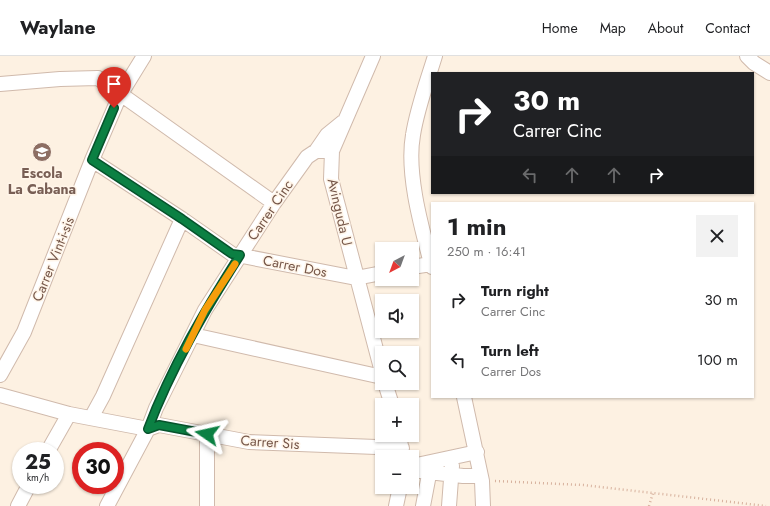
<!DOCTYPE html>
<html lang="en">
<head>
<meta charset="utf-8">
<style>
	body { margin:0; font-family:Jost,sans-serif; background:#f2f2f2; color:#202124; height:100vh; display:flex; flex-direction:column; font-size:15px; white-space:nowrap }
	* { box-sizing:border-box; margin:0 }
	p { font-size:13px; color:#757577 }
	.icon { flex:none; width:22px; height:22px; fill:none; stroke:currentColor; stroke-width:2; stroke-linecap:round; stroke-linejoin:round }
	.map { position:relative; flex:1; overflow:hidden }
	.panel { position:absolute; left:431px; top:146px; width:323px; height:196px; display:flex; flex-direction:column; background:#fff; border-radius:0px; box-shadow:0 1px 3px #0004 }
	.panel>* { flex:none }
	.guide { position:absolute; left:431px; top:16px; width:323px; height:122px; border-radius:0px; box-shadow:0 1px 3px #0004; background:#202124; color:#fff; overflow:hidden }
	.needle { width:26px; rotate:221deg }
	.fabs { position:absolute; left:375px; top:186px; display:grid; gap:8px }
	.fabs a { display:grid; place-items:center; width:44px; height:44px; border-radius:0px; background:#fff; box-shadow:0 1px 3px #0004; font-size:20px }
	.speed { position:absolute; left:12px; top:386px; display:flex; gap:8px; font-size:20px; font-weight:700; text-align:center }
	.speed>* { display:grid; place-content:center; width:52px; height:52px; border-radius:50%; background:#fff; box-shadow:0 1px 3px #0004; line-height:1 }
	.speed small { font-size:10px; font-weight:400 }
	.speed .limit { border:6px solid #d22; background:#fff; color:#111 }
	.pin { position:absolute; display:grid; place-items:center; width:34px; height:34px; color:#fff; margin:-41px -17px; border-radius:50% 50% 50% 0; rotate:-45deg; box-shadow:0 0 4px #0007 }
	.pin .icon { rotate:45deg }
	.me { position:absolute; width:44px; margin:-22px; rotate:281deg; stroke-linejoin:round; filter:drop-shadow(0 0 3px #0008) }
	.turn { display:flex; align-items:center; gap:14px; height:84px; padding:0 16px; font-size:18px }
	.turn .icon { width:52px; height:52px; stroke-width:2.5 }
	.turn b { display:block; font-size:28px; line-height:34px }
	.lanes { display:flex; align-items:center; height:38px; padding:0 16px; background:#0003; justify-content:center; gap:20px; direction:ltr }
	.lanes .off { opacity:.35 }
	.round { display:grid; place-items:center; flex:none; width:42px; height:42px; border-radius:0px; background:#f2f2f2 }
	.head { display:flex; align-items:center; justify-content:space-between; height:68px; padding:0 16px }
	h1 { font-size:24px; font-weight:700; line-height:30px }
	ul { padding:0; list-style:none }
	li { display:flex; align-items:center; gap:12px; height:60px; padding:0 16px }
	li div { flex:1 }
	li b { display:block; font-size:15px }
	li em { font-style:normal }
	header { display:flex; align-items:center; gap:24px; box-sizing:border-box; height:56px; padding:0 20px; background:#fff; border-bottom:1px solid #e0e0e0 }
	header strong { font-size:19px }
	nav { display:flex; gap:22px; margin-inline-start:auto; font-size:14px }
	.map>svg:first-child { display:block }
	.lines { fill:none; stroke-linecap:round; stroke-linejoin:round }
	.minor-casing { stroke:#d0baac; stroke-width:16 }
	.path { stroke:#d7b19d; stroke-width:2.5; stroke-dasharray:1 3; stroke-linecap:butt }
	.minor { stroke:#fff; stroke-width:14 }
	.route-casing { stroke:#07532c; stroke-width:10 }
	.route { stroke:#0b8043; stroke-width:7 }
	.slow { stroke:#f59e0b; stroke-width:7 }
	.labels { text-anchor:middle; stroke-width:3; stroke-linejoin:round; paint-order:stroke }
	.education-label { font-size:14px; font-weight:bold; fill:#785e54; stroke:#fff5e9 }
	.street-label { font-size:14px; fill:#755648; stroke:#fff5e9 }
</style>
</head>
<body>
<header>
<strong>Waylane</strong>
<nav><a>Home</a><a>Map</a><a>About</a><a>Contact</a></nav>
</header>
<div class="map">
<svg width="770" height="450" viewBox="0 0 770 450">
	<rect width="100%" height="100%" fill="#fdf1e2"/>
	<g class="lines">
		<g class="minor-casing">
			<path id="minor" d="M373 0 332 95 331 123 382 316
				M747 0 754 7 770 17
				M0 28 60 23 98 22 274 147
				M316 95 327 79 343 66
				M92 104 182 163 232 198 356 222 382 217
				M412 211 431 208
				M432 211C422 173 406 118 413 79 417 53 427 26 435 0
				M193 279 382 321
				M0 319 24 276 92 104 120 39 144 0
				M385 327 392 349
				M0 339 69 358 148 373 159 369 249 386 402 392
				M464 341 482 425 483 450
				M91 362 103 340 182 163
				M399 379 403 401
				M48 395 69 358
				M412 410 477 396
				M412 414 463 420H481
				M18 450 29 429
				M107 450 148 373 156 352 205 254 274 147 307 101 316 95H332
				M207 450V379
				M396 450 400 431
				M423 450 431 408
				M449 450 452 410"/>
		</g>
		<path class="path" d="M495 425 583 429 766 450
			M649 450 653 437"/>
		<use href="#minor" class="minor"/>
	</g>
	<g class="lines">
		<g class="route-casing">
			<path id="route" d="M114 52 92 104 182 163 232 198 240 199C205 254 171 312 148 373L159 369 207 378"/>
		</g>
		<use href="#route" class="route"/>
		<path class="slow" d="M186 293 205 254 235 208"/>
	</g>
	<defs>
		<g id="school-disc" transform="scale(1)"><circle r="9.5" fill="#8d6e63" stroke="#fff5e9"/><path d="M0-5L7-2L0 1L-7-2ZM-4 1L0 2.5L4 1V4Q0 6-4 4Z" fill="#fff"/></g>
	</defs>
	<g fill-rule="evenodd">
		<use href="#school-disc" x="42" y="96"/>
	</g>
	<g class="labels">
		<g class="education-label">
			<text x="42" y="122">Escola<tspan x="42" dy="16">La Cabana</tspan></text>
		</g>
		<g class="street-label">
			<text transform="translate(270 154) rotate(-56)" y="5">Carrer Cinc</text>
			<text transform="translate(340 156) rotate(77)" y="5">Avinguda U</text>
			<text transform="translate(53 203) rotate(-68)" y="5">Carrer Vint-i-sis</text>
			<text transform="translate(295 210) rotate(11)" y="5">Carrer Dos</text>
			<text transform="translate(270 386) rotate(4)" y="5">Carrer Sis</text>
		</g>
	</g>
</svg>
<div class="fabs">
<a><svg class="needle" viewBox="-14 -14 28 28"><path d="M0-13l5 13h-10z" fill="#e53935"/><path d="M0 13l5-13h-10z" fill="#757577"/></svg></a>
<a><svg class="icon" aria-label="sound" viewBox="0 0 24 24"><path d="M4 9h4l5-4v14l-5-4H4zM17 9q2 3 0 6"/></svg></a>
<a><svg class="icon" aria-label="search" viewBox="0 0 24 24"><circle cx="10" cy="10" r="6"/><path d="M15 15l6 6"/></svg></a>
<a>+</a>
<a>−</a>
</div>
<div class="speed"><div>25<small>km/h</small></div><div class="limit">30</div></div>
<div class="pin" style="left:114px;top:52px;background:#d93025"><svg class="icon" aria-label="arrive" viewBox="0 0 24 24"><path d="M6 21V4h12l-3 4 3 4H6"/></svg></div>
<svg class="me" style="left:207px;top:378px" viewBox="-20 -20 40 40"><path d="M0-17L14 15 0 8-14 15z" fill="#0b8043" stroke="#fff" stroke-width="4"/></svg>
<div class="guide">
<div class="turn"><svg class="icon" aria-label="right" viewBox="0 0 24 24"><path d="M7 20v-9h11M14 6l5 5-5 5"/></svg><div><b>30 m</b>Carrer Cinc</div></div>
<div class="lanes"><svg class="icon off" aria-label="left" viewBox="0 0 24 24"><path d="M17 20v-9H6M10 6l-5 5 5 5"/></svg><svg class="icon off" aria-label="ahead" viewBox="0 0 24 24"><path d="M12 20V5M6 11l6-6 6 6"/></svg><svg class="icon off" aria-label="ahead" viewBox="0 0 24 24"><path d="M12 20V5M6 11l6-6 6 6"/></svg><svg class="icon" aria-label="right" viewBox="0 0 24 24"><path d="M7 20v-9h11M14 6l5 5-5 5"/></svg></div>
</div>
<section class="panel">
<div class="head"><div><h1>1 min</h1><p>250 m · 16:41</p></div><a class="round"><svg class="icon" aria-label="close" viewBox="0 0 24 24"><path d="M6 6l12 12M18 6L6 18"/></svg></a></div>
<ul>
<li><svg class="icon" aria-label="right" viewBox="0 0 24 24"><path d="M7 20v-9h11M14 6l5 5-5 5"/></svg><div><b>Turn right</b><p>Carrer Cinc</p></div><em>30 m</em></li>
<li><svg class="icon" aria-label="left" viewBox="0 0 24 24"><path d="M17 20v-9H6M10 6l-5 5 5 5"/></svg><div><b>Turn left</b><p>Carrer Dos</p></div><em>100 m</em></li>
</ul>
</section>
</div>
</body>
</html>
